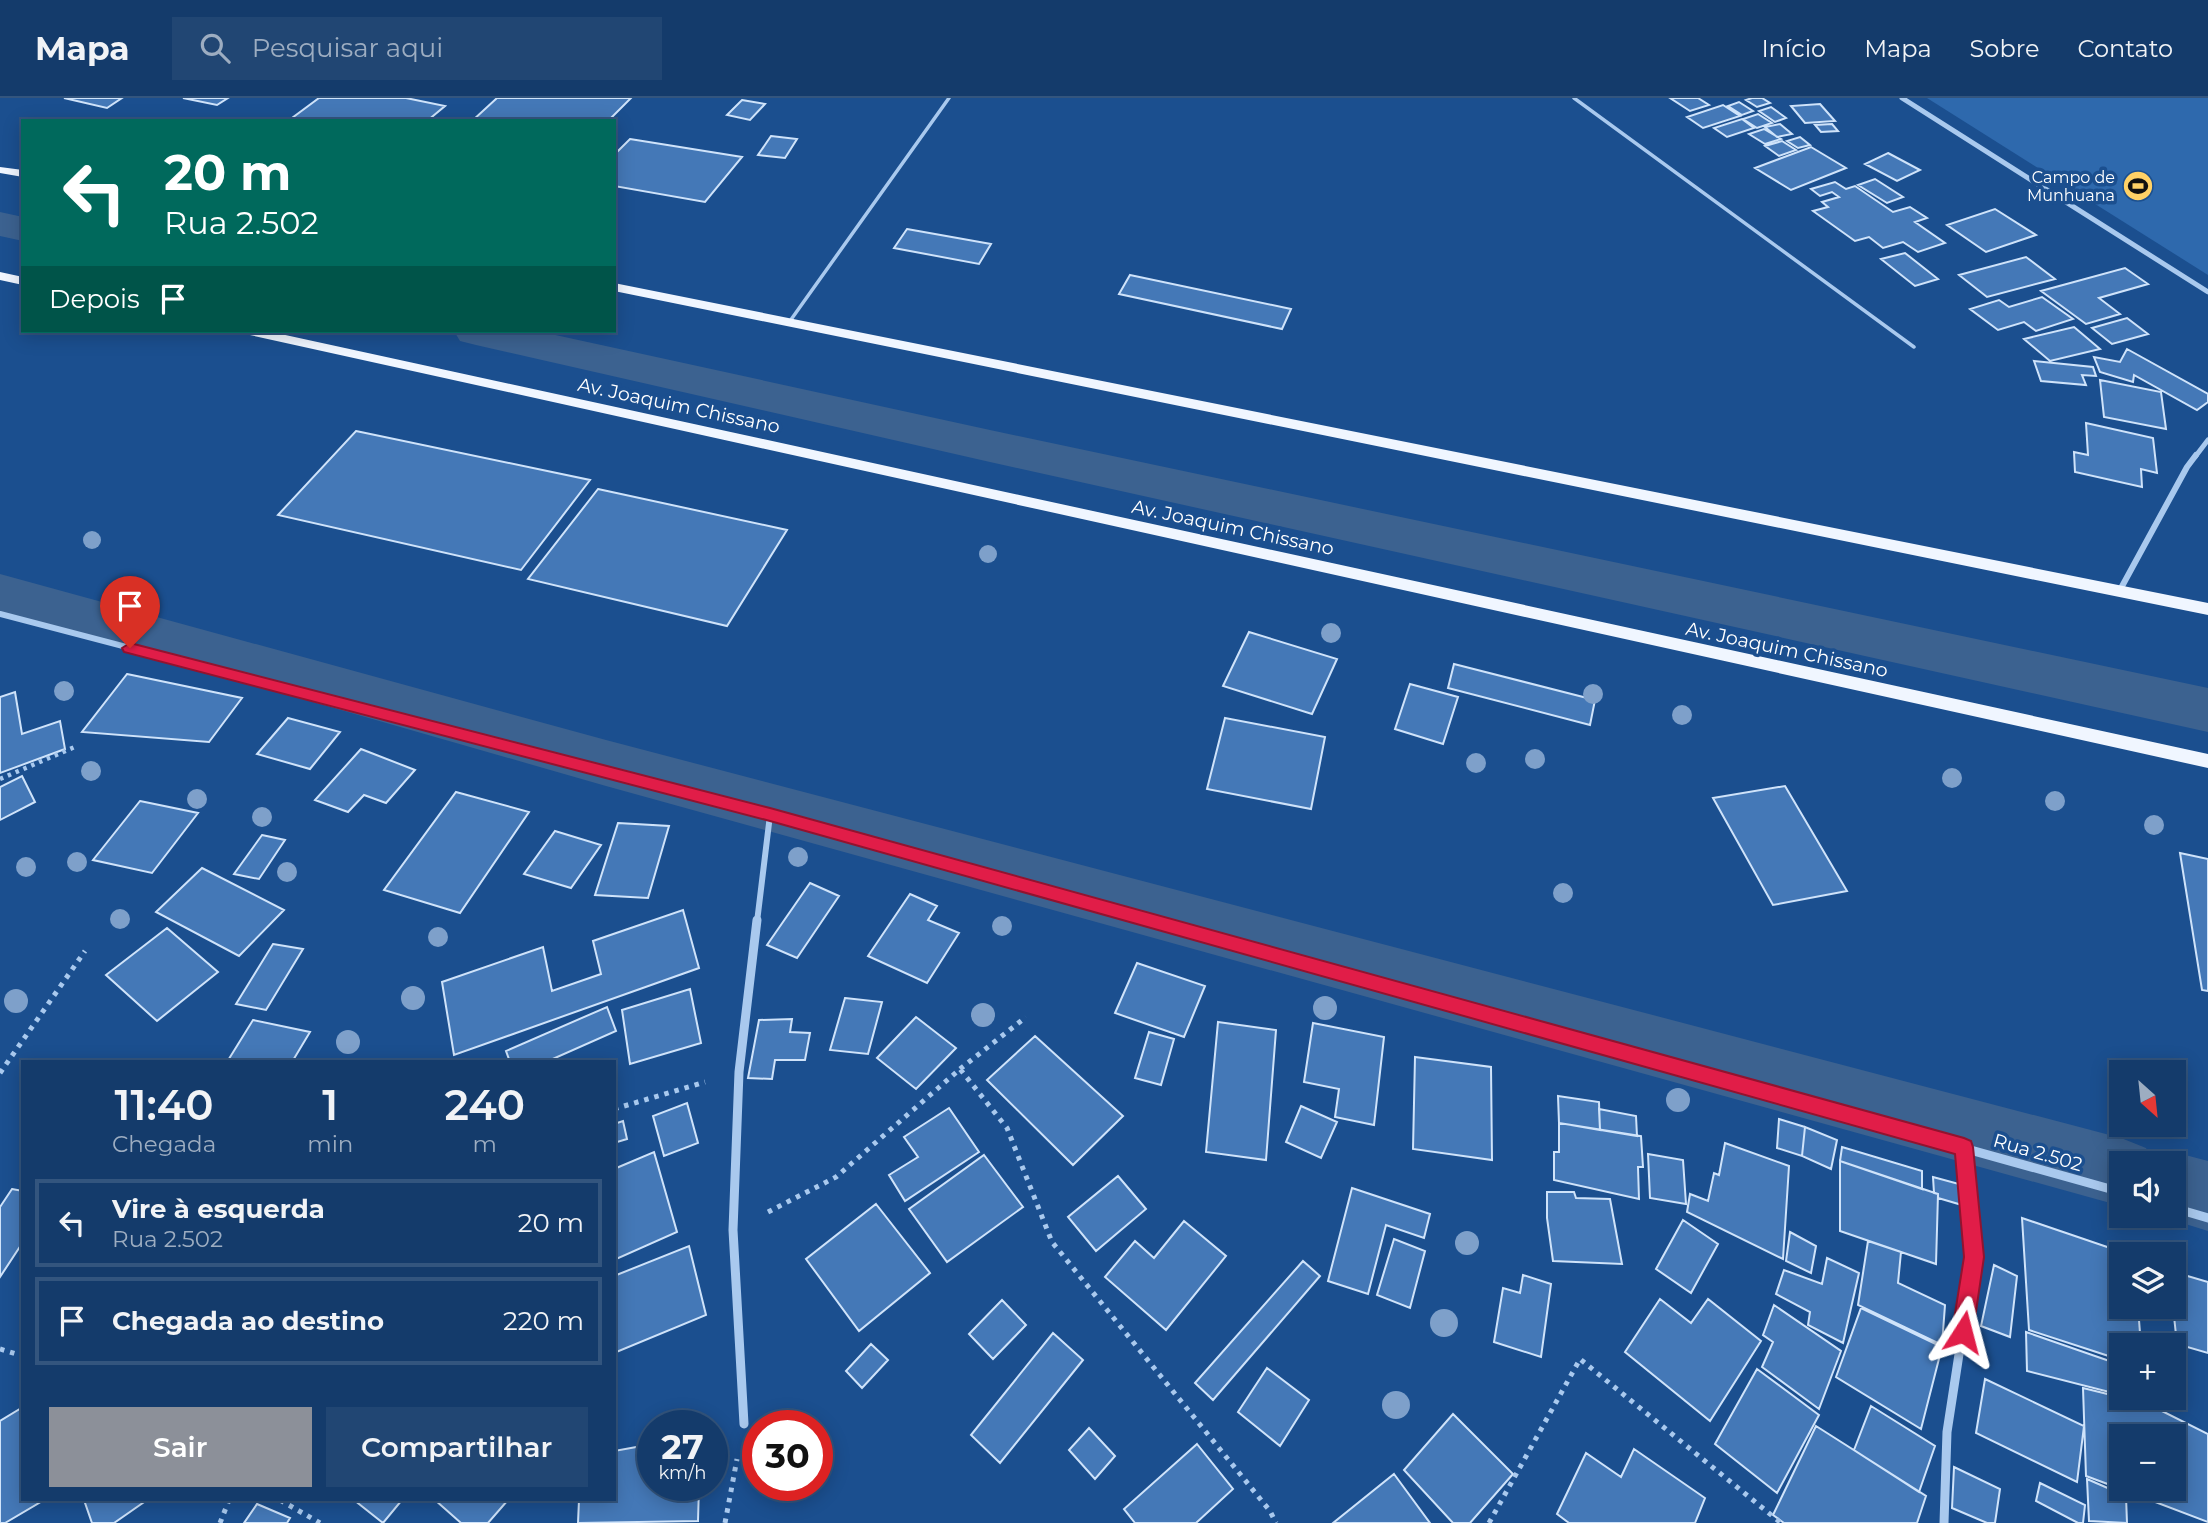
<!DOCTYPE html>
<html lang="pt">
<head>
<meta charset="utf-8">
<style>
	body { margin:0; font-family:Montserrat,sans-serif; background:#214673; color:#f1f3f6; height:100vh; display:flex; flex-direction:column; font-size:26px; white-space:nowrap }
	* { box-sizing:border-box; margin:0 }
	p { font-size:23px; color:#9dadc1 }
	.icon { flex:none; width:38px; height:38px; fill:none; stroke:currentColor; stroke-width:2; stroke-linecap:round; stroke-linejoin:round }
	.map { position:relative; flex:1; overflow:hidden }
	.panel { position:absolute; left:21px; top:962px; width:595px; height:441px; display:flex; flex-direction:column; background:#143b6b; border-radius:0px; box-shadow:0 4px 18px #0003,0 0 0 2px #33557e }
	.panel>* { flex:none }
	.guide { position:absolute; left:21px; top:21px; width:595px; height:214px; border-radius:0px; box-shadow:0 4px 18px #0003,0 0 0 2px #33557e; background:#00695c; color:#fff; overflow:hidden }
	.needle { width:46px; rotate:153deg }
	.controls { position:absolute; left:2109px; top:962px; display:grid; gap:14px }
	.controls a { display:grid; place-items:center; width:77px; height:77px; border-radius:0px; background:#143b6b; box-shadow:0 4px 18px #0003,0 0 0 2px #33557e; font-size:35px }
	.speed { position:absolute; left:637px; top:1312px; display:flex; gap:14px; font-size:35px; font-weight:700; text-align:center }
	.speed>* { display:grid; place-content:center; width:91px; height:91px; border-radius:50%; background:#143b6b; box-shadow:0 4px 18px #0003,0 0 0 2px #33557e; line-height:1 }
	.speed small { font-size:18px; font-weight:400 }
	.speed .limit { border:10px solid #d22; background:#fff; color:#111 }
	.pin { position:absolute; display:grid; place-items:center; width:60px; height:60px; color:#fff; margin:-72px -30px; border-radius:50% 50% 50% 0; rotate:-45deg; box-shadow:0 0 7px #0007 }
	.pin .icon { rotate:45deg }
	.me { position:absolute; width:77px; margin:-38px; rotate:9deg; stroke-linejoin:round; filter:drop-shadow(0 0 5px #0008) }
	.turn { display:flex; align-items:center; gap:24px; height:147px; padding:0 28px; font-size:32px }
	.turn .icon { width:91px; height:91px; stroke-width:2.5 }
	.turn b { display:block; font-size:49px; line-height:60px }
	.then { display:flex; align-items:center; height:66px; padding:0 28px; background:#0003; gap:14px; font-size:26px }
	.eta { display:flex; justify-content:space-evenly; align-items:center; height:119px; text-align:center }
	.eta b { font-size:42px; font-weight:600; line-height:49px }
	.action { display:flex; gap:14px; margin-top:auto; padding:14px 28px }
	.action a { flex:1; height:80px; border-radius:0px; background:#8c9099; color:#fff; font-size:28px; font-weight:600; line-height:80px; text-align:center }
	.action a+a { background:#214673; color:#f1f3f6 }
	ul { padding:0; list-style:none }
	li { display:flex; align-items:center; gap:21px; height:88px; margin:0 14px 10px; padding:0 14px; border:4px solid #33557e; border-radius:0px }
	li div { flex:1 }
	li b { display:block; font-size:26px }
	li em { font-style:normal }
	header { display:flex; align-items:center; gap:42px; box-sizing:border-box; height:98px; padding:0 35px; background:#143b6b; border-bottom:2px solid #33557e }
	header strong { font-size:33px }
	nav { display:flex; gap:38px; margin-inline-start:auto; font-size:24px }
	.search { width:490px; height:63px; background:#214673; display:flex; align-items:center; gap:18px; box-sizing:border-box; padding:0 24px; border-radius:0px; color:#9dadc1; font-size:26px }
	.map>svg:first-child { display:block }
	.green { fill:#2e69ad }
	.lines { fill:none; stroke-linecap:round; stroke-linejoin:round }
	.canal { fill:#3c6290; fill-rule:evenodd }
	.building { fill:#4478b7; stroke:#cfe3fa; stroke-width:2 }
	.path-far1 { stroke:#a9c9ee; stroke-width:4.5; stroke-dasharray:3.5 5; stroke-linecap:butt }
	.path { stroke:#a9c9ee; stroke-width:5; stroke-dasharray:4.5 6; stroke-linecap:butt }
	.lane { stroke:#a9c9ee; stroke-width:3.5 }
	.street-far2 { stroke:#a9c9ee; stroke-width:5 }
	.street-far1 { stroke:#a9c9ee; stroke-width:6 }
	.street { stroke:#a9c9ee; stroke-width:9 }
	.primary { fill:#f0f6ff; fill-rule:evenodd }
	.tree { fill:#7ea0ca }
	.route { fill:#e11d48; stroke:#92132f; stroke-width:2 }
	.labels { text-anchor:middle; stroke-width:7; stroke-linejoin:round; paint-order:stroke }
	.far-poi-label { font-size:16px; fill:#fff; stroke:#1b4f8f; text-anchor:end }
	.street-label { font-size:19px; fill:#fff; stroke:#1b4f8f }
</style>
</head>
<body>
<header>
<strong>Mapa</strong>
<div class="search"><svg class="icon" aria-label="search" viewBox="0 0 24 24"><circle cx="10" cy="10" r="6"/><path d="M15 15l6 6"/></svg>Pesquisar aqui</div>
<nav><a>Início</a><a>Mapa</a><a>Sobre</a><a>Contato</a></nav>
</header>
<div class="map">
<svg width="2208" height="1425" viewBox="0 0 2208 1425">
	<rect width="100%" height="100%" fill="#1b4f8f"/>
	<path class="green" d="M1927 0H2208V177Z"/>
	<g class="lines">
		<path class="canal" d="M0 114 23 119V143L0 138Z
			M454 233H537L990 332 2208 590V634L990 364 476 247 460 243Z
			M0 476 606 642 2121 1040 2146 1050 2152 1063 2174 1054 2208 1063V1133L2160 1118H2174V1066H2121V1108L606 688 0 514Z"/>
	</g>
	<path class="building" d="M64 0H122L107 10Z
		M183 0H228L217 7Z
		M319 0H406L445 8 427 23H306L292 20Z
		M497 0H631L608 23H472Z
		M1670 0H1698L1709 7 1690 13Z
		M1752 0H1762L1770 5 1757 9 1746 2Z
		M742 2 765 6 750 22 727 17Z
		M1739 4 1753 13 1742 17 1728 8Z
		M1820 6 1835 23 1805 25 1791 8Z
		M1723 7 1740 18 1703 30 1687 19Z
		M1771 9 1786 20 1775 24 1759 13Z
		M1758 16 1772 25 1757 30 1743 21Z
		M1742 21 1754 30 1727 39 1714 30Z
		M1780 26 1792 36 1777 39 1765 29Z
		M1832 26 1838 33 1821 34 1815 27Z
		M1764 31 1781 41 1765 46 1749 36Z
		M771 38 797 41 785 60 758 57Z
		M1800 39 1810 47 1798 50 1787 43Z
		M630 41 742 59 705 104 614 88V57Z
		M1782 43 1796 52 1779 58 1765 48Z
		M1811 49 1846 70 1791 92 1755 70Z
		M1888 55 1920 72 1897 83 1865 66Z
		M1875 81 1903 99 1887 105 1858 87Z
		M1835 84 1846 91 1855 88 1893 114 1910 109 1927 120 1915 124 1945 145 1918 154 1903 144 1883 150 1869 139 1855 143 1813 113 1828 109 1822 104 1839 99 1832 94 1820 98 1811 91Z
		M1995 111 2036 137 1986 154 1947 127Z
		M907 131 991 146 979 166 894 150Z
		M1905 155 1938 181 1915 188 1881 161Z
		M2026 159 2055 181 1987 199 1959 177Z
		M2125 170 2148 186 2099 200 2120 216 2086 226 2041 193Z
		M1130 177 1291 211 1282 231 1119 196Z
		M2042 199 2073 221 2036 233 2024 224 1998 232 1970 211 1999 202 2009 209Z
		M2127 220 2148 236 2112 246 2092 230Z
		M2074 229 2100 251 2050 263 2024 241Z
		M2127 251 2208 296V304L2197 312 2134 277 2133 284 2100 274 2094 259 2120 264Z
		M2034 263 2093 269 2096 278 2082 277 2086 287 2041 283Z
		M2100 282 2161 294 2166 331 2104 319Z
		M2086 325 2153 340 2157 375 2141 371 2142 389 2075 374 2074 354 2088 357Z
		M356 333 590 382 521 472 278 417Z
		M598 391 787 432 727 528 528 481Z
		M1249 534 1337 561 1312 616 1223 588Z
		M1454 566 1595 602 1590 627 1448 590Z
		M127 576 242 600 209 644 82 634Z
		M1410 586 1458 599 1443 646 1395 631Z
		M15 594 22 636 60 623 65 651 0 675V599Z
		M288 620 340 634 310 671 257 656Z
		M1225 620 1325 639 1311 711 1207 691Z
		M361 651 415 672 386 705 364 697 348 714 315 702Z
		M22 678 35 704 0 722V689Z
		M1785 688 1847 793 1773 807 1713 700Z
		M456 694 529 714 460 815 384 792Z
		M140 703 198 715 152 775 93 762Z
		M618 725 669 728 648 800 595 797Z
		M555 733 601 747 571 790 524 776Z
		M262 737 285 742 259 781 234 776Z
		M2180 755 2208 761V893L2202 892Z
		M202 770 284 812 239 858 156 814Z
		M810 785 839 798 797 860 767 847Z
		M910 796 937 808 928 822 959 835 927 885 868 858Z
		M683 812 699 870 454 957 442 884 543 849 552 893 601 876 593 843Z
		M167 830 218 874 157 923 106 877Z
		M273 846 303 851 266 912 236 906Z
		M1137 865 1205 888 1184 939 1115 915Z
		M690 891 701 945 630 966 622 912Z
		M845 900 882 904 868 956 830 952Z
		M607 909 616 933 546 964H510L506 953Z
		M916 919 956 950 916 991 877 960Z
		M792 921 790 934 810 935 805 962H775L772 981 748 980 759 922Z
		M253 922 310 934 292 964H227Z
		M1218 924 1276 932 1266 1062 1206 1054Z
		M1313 925 1384 939 1374 1027 1335 1019 1339 991 1304 984Z
		M1149 934 1174 941 1161 987 1135 980Z
		M1035 938 1123 1018 1073 1067 987 982Z
		M1415 959 1491 969 1492 1062 1413 1051Z
		M1558 998 1599 1004 1600 1032 1559 1025Z
		M687 1005 698 1045 664 1058 653 1018Z
		M1301 1008 1337 1024 1321 1060 1286 1044Z
		M949 1010 979 1054 905 1103 889 1077 918 1059 904 1039Z
		M1599 1011 1636 1018 1637 1038 1600 1032Z
		M1779 1021 1805 1029 1802 1058 1777 1050Z
		M623 1023 627 1041 614 1045V1026Z
		M1559 1025 1641 1038 1643 1069H1638L1639 1101 1554 1082V1054H1559Z
		M1805 1029 1837 1042 1831 1071 1802 1058Z
		M1725 1045 1789 1068 1783 1161 1687 1114 1690 1096 1708 1103 1714 1075 1719 1077Z
		M1842 1049 1922 1073V1091L1840 1063Z
		M654 1054 677 1134 614 1162V1071Z
		M1648 1056 1683 1062 1686 1106 1650 1100Z
		M984 1057 1023 1109 947 1164 909 1111Z
		M1840 1063 1938 1096 1936 1166 1840 1133Z
		M1118 1078 1146 1111 1096 1153 1068 1119Z
		M1933 1079 1959 1086 1962 1107 1938 1100V1096L1934 1095Z
		M1352 1090 1430 1116 1424 1140 1386 1127 1368 1196 1328 1183Z
		M12 1091 23 1093V1144L0 1179V1109Z
		M1547 1094H1574L1576 1100 1610 1101 1622 1166 1553 1163 1547 1120Z
		M876 1106 930 1175 859 1233 806 1161Z
		M2022 1120 2119 1153 2121 1209H2138L2141 1248H2121V1262L2029 1232Z
		M1683 1122 1718 1146 1691 1195 1656 1171Z
		M1184 1123 1226 1158 1166 1232 1105 1179 1135 1143 1154 1160Z
		M1790 1134 1816 1148 1811 1175 1786 1163Z
		M1394 1141 1425 1153 1410 1210 1377 1197Z
		M1868 1143 1901 1154 1898 1185 1945 1207 1942 1247 1858 1207Z
		M689 1148 706 1217 614 1255V1178Z
		M1827 1160 1859 1175 1843 1245 1808 1227 1810 1214 1776 1196 1784 1172 1822 1186Z
		M1303 1163 1320 1178 1213 1302 1195 1285Z
		M1994 1167 2017 1178 2010 1239 1981 1228Z
		M2174 1174 2208 1184V1255L2177 1246 2173 1209Z
		M1523 1177 1551 1186 1541 1259 1494 1244 1503 1190 1520 1195Z
		M1660 1201 1691 1225 1708 1201 1761 1243 1710 1323 1625 1254Z
		M1002 1202 1026 1227 993 1261 969 1236Z
		M1774 1207 1841 1253 1819 1311 1762 1269 1773 1244 1763 1237Z
		M1861 1210 1942 1249 1921 1331 1836 1279Z
		M2026 1234 2121 1267V1297L2027 1273Z
		M1053 1235 1083 1262 1000 1365 971 1337Z
		M871 1246 888 1262 862 1290 846 1273Z
		M1267 1270 1309 1302 1280 1348 1238 1314Z
		M1757 1271 1819 1317 1777 1395 1715 1346Z
		M1985 1281 2084 1328 2077 1384 1976 1335Z
		M2083 1290 2148 1306 2208 1336V1424L2121 1391H2174V1339H2121V1391L2086 1378Z
		M1871 1308 1935 1348 1919 1394 1854 1352Z
		M23 1309V1402H44L5 1425H0V1323Z
		M1453 1316 1513 1376 1470 1425H1453L1404 1372Z
		M1816 1328 1926 1398 1917 1425H1784L1773 1417Z
		M1089 1330 1115 1358 1095 1381 1069 1352Z
		M653 1346V1388H699L698 1423 578 1425 579 1402H614V1353Z
		M1197 1346 1233 1391 1196 1425H1135L1124 1411Z
		M1634 1351 1705 1400 1695 1425H1569L1557 1416 1586 1355 1621 1379Z
		M1954 1369 2000 1391 1995 1425H1987L1952 1410Z
		M1394 1376 1430 1425H1333Z
		M2087 1381 2126 1398 2127 1425 2089 1423Z
		M2040 1385 2085 1407 2083 1425H2078L2036 1403Z
		M84 1402H147L114 1425H92Z
		M354 1402H402L383 1425Z
		M435 1402H508L488 1425H461Z
		M257 1406 290 1420 287 1425H244Z"/>
	<g class="lines">
		<path class="path-far1" d="M0 681 77 648"/>
		<path class="path" d="M960 971 1026 919
			M0 975 85 853
			M614 1011 705 984
			M768 1114 836 1079 960 971 1007 1030 1052 1144 1270 1413 1276 1425
			M0 1251 23 1258
			M280 1402 320 1425
			M220 1425 229 1402
			M725 1425 737 1361
			M1489 1425 1580 1261 1781 1425"/>
		<path class="lane" d="M1574 0 1914 249
			M790 223 949 0"/>
		<path class="street-far2" d="M1902 0 2208 194
			M2195 359 2208 342"/>
		<path class="street-far1" d="M2120 492 2187 369 2196 357
			M0 516 770 717 1152 824
			M757 824 770 717"/>
		<path class="street" d="M1146 822 2121 1094
			M2174 1110 2208 1120
			M744 1326 733 1132 739 974 757 822
			M1944 1425 1947 1334 1974 1159 1964 1049"/>
		<path class="primary" d="M0 69 23 72V79L0 75Z
			M0 174 23 179V187L0 182Z
			M614 185 2208 505V517L614 193Z
			M244 233H267L2208 656V670L250 237Z"/>
	</g>
	<g class="tree">
		<circle cx="92" cy="442" r="9"/>
		<circle cx="988" cy="456" r="9"/>
		<circle cx="1331" cy="535" r="10"/>
		<circle cx="64" cy="593" r="10"/>
		<circle cx="1593" cy="596" r="10"/>
		<circle cx="1682" cy="617" r="10"/>
		<circle cx="1535" cy="661" r="10"/>
		<circle cx="1476" cy="665" r="10"/>
		<circle cx="91" cy="673" r="10"/>
		<circle cx="1952" cy="680" r="10"/>
		<circle cx="197" cy="701" r="10"/>
		<circle cx="2055" cy="703" r="10"/>
		<circle cx="262" cy="719" r="10"/>
		<circle cx="2154" cy="727" r="10"/>
		<circle cx="798" cy="759" r="10"/>
		<circle cx="77" cy="764" r="10"/>
		<circle cx="26" cy="769" r="10"/>
		<circle cx="287" cy="774" r="10"/>
		<circle cx="1563" cy="795" r="10"/>
		<circle cx="120" cy="821" r="10"/>
		<circle cx="1002" cy="828" r="10"/>
		<circle cx="438" cy="839" r="10"/>
		<circle cx="413" cy="900" r="12"/>
		<circle cx="16" cy="903" r="12"/>
		<circle cx="1325" cy="910" r="12"/>
		<circle cx="983" cy="917" r="12"/>
		<circle cx="348" cy="944" r="12"/>
		<circle cx="1678" cy="1002" r="12"/>
		<circle cx="1467" cy="1145" r="12"/>
		<circle cx="1444" cy="1225" r="14"/>
		<circle cx="1396" cy="1307" r="14"/>
	</g>
	<path class="route" d="M130 545 770 710 1964 1040 1971 1043 1973 1049 1984 1159 1973 1234 1970 1241 1963 1244 1955 1241 1952 1234 1964 1159 1955 1056 770 723 124 554 122 550Z"/>
	<defs>
		<g id="stadium-disc" transform="scale(1.575)"><circle r="9.5" fill="#ffd166" stroke="#1b4f8f"/><path d="M0-5a6.5 5 0 1 0 0 10a6.5 5 0 1 0 0-10ZM-3.5-1.8h7v3.6h-7Z" fill="#111"/></g>
	</defs>
	<g fill-rule="evenodd">
		<use href="#stadium-disc" x="2138" y="88"/>
	</g>
	<g class="labels">
		<g class="far-poi-label">
			<text x="2115" y="85">Campo de<tspan x="2115" dy="18">Munhuana</tspan></text>
		</g>
		<g class="street-label">
			<text transform="translate(679 307) rotate(12)" y="7">Av. Joaquim Chissano</text>
			<text transform="translate(1233 429) rotate(12)" y="7">Av. Joaquim Chissano</text>
			<text transform="translate(1787 551) rotate(12)" y="7">Av. Joaquim Chissano</text>
			<text transform="translate(2038 1054) rotate(16)" y="7">Rua 2.502</text>
		</g>
	</g>
</svg>
<div class="controls">
<a><svg class="needle" viewBox="-14 -14 28 28"><path d="M0-13l5 13h-10z" fill="#e53935"/><path d="M0 13l5-13h-10z" fill="#9dadc1"/></svg></a>
<a><svg class="icon" aria-label="sound" viewBox="0 0 24 24"><path d="M4 9h4l5-4v14l-5-4H4zM17 9q2 3 0 6"/></svg></a>
<a><svg class="icon" aria-label="layers" viewBox="0 0 24 24"><path d="M12 4l9 5-9 5-9-5zM3 14l9 5 9-5"/></svg></a>
<a>+</a>
<a>−</a>
</div>
<div class="speed"><div>27<small>km/h</small></div><div class="limit">30</div></div>
<div class="pin" style="left:130px;top:550px;background:#d93025"><svg class="icon" aria-label="arrive" viewBox="0 0 24 24"><path d="M6 21V4h12l-3 4 3 4H6"/></svg></div>
<svg class="me" style="left:1963px;top:1234px" viewBox="-20 -20 40 40"><path d="M0-17L14 15 0 8-14 15z" fill="#e11d48" stroke="#fff" stroke-width="4"/></svg>
<div class="guide">
<div class="turn"><svg class="icon" aria-label="left" viewBox="0 0 24 24"><path d="M17 20v-9H6M10 6l-5 5 5 5"/></svg><div><b>20 m</b>Rua 2.502</div></div>
<div class="then">Depois<svg class="icon" aria-label="arrive" viewBox="0 0 24 24"><path d="M6 21V4h12l-3 4 3 4H6"/></svg></div>
</div>
<section class="panel">
<div class="eta">
<div><b>11:40</b><p>Chegada</p></div>
<div><b>1</b><p>min</p></div>
<div><b>240</b><p>m</p></div>
</div>
<ul>
<li><svg class="icon" aria-label="left" viewBox="0 0 24 24"><path d="M17 20v-9H6M10 6l-5 5 5 5"/></svg><div><b>Vire à esquerda</b><p>Rua 2.502</p></div><em>20 m</em></li>
<li><svg class="icon" aria-label="arrive" viewBox="0 0 24 24"><path d="M6 21V4h12l-3 4 3 4H6"/></svg><div><b>Chegada ao destino</b></div><em>220 m</em></li>
</ul>
<div class="action"><a>Sair</a><a>Compartilhar</a></div>
</section>
</div>
</body>
</html>
